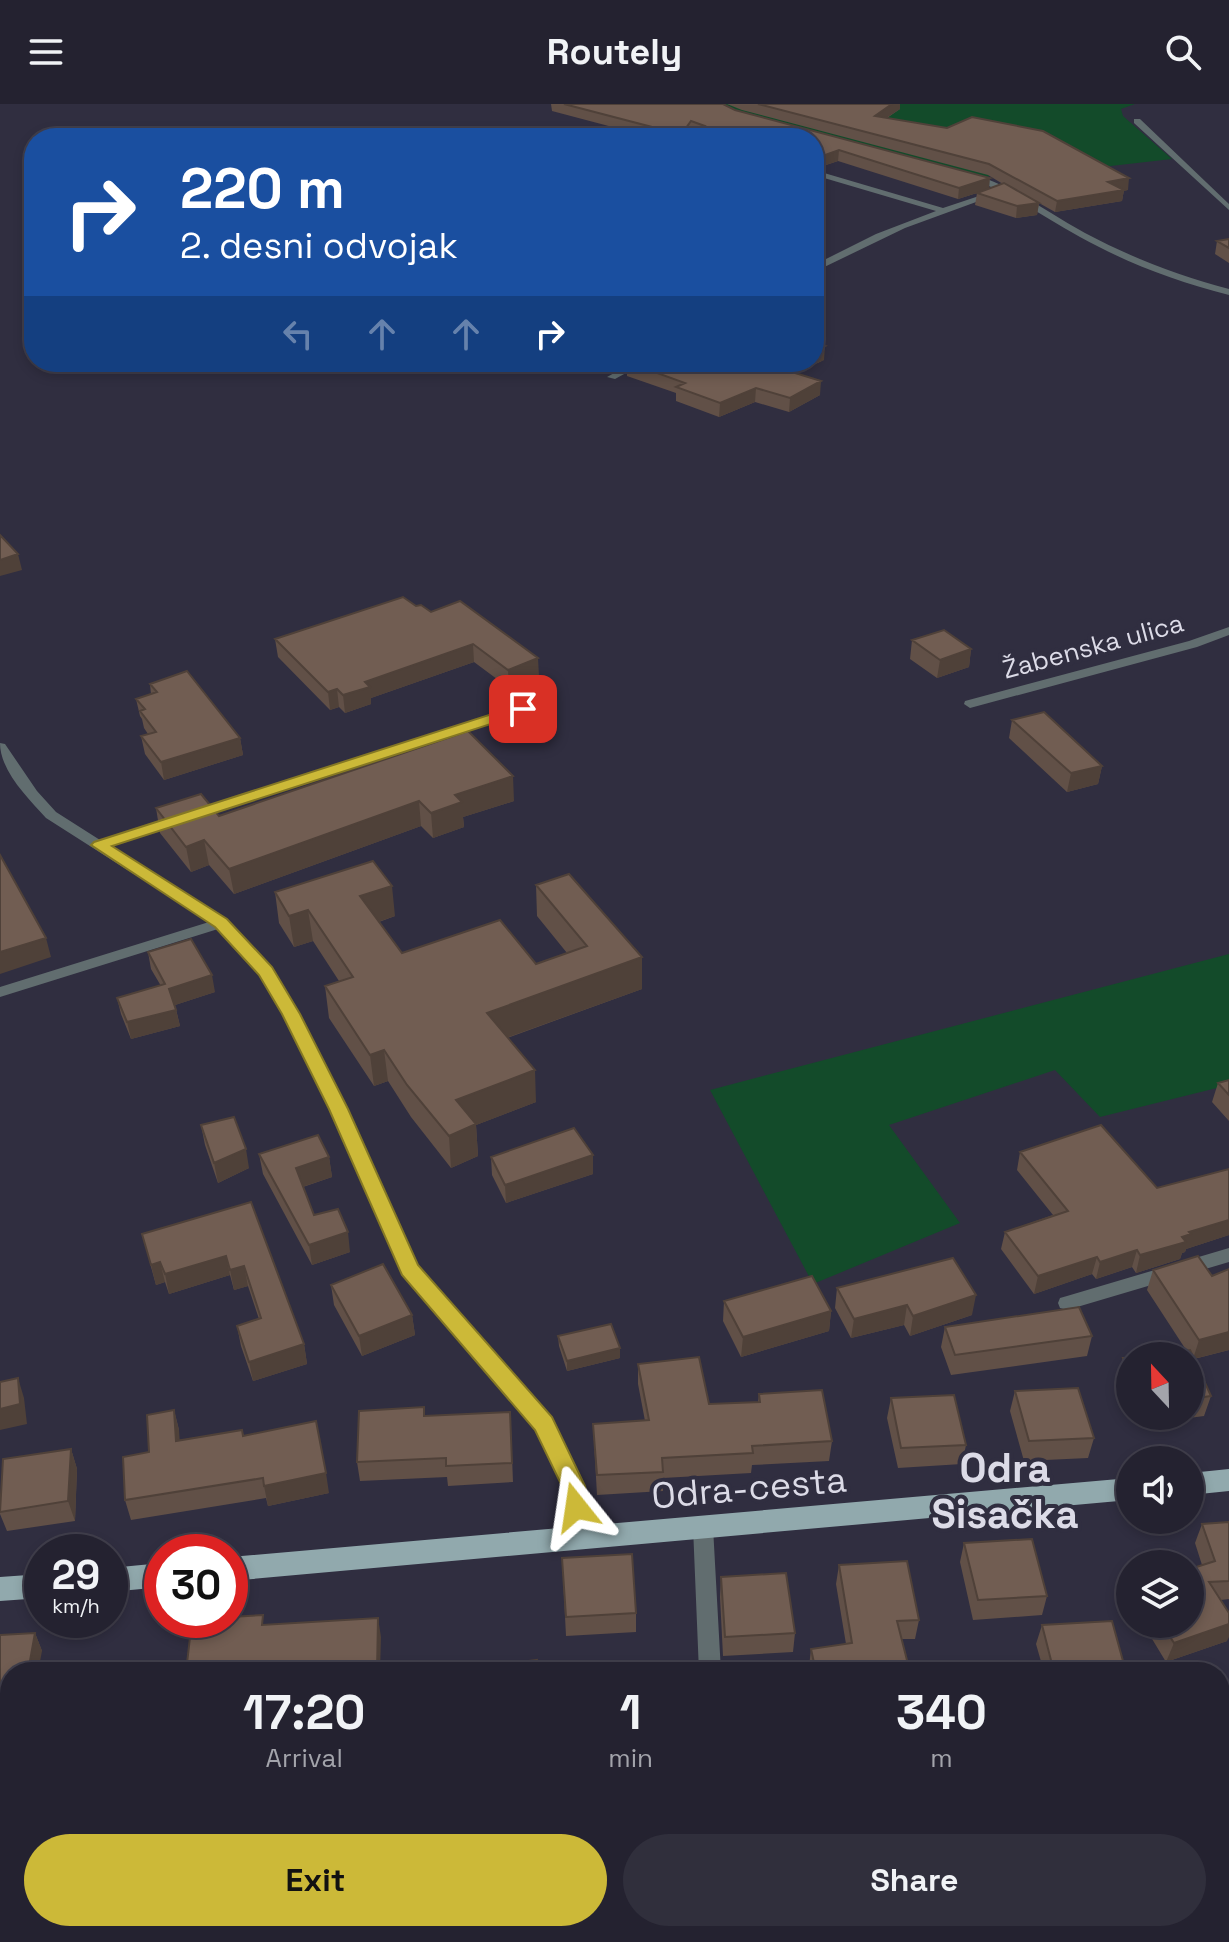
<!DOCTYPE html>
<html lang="en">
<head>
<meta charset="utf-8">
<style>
	body { margin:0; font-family:"Space Grotesk",sans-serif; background:#302f3c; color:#f1f3f6; height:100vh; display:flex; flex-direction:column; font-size:30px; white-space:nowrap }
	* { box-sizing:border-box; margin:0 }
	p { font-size:26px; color:#a3a4ab }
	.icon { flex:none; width:44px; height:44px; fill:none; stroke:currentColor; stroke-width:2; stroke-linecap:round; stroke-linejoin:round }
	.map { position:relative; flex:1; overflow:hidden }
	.panel { position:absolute; left:0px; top:1558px; width:1230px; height:280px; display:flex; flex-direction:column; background:#242230; border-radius:32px 32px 0 0; box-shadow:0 4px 12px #0003,0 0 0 2px #413f4c }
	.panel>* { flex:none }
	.hud { position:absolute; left:24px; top:24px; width:800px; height:244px; border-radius:32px; box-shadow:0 4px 12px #0003,0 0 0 2px #413f4c; background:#1a4fa0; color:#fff; overflow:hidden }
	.needle { width:52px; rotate:338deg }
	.fabs { position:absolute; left:1116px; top:1238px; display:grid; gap:16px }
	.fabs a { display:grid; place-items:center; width:88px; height:88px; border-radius:50%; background:#242230; box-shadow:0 4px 12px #0003,0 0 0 2px #413f4c; font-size:40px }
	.speed { position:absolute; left:24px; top:1430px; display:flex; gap:16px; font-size:40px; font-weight:700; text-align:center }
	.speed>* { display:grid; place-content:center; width:104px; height:104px; border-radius:50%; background:#242230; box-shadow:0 4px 12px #0003,0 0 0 2px #413f4c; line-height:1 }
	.speed small { font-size:20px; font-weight:400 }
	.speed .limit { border:12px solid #d22; background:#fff; color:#111 }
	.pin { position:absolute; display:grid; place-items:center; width:68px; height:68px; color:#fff; margin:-34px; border-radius:16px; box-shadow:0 4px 12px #0006 }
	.me { position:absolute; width:88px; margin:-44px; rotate:345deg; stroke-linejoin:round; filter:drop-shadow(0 0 6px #0008) }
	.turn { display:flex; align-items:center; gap:28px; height:168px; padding:0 24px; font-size:36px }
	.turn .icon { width:104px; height:104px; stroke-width:2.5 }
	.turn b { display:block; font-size:56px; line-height:68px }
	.lanes { display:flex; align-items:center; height:76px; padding:0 24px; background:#0003; justify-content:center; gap:40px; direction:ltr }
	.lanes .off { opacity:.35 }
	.eta { display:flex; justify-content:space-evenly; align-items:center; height:136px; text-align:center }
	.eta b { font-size:48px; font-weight:600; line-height:56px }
	.action { display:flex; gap:16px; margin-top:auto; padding:16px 24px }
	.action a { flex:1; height:92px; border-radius:48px; background:#ccb938; color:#111; font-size:32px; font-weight:600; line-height:92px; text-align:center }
	.action a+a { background:#302f3c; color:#f1f3f6 }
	header { display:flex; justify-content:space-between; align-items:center; height:104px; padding:0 24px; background:#242230; font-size:36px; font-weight:600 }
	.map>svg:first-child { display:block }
	.green { fill:#134b2a }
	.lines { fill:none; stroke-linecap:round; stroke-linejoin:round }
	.minor { fill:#616d6f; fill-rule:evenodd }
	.tertiary { fill:#616d6f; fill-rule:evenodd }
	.primary { fill:#91a9ad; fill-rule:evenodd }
	.wall { fill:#615047 }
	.shaded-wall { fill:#4f4139 }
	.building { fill:#715d52; stroke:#4f4139; stroke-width:2; fill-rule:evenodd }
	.route { fill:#ccb938; stroke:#857824; stroke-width:2 }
	.labels { text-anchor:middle; stroke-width:8; stroke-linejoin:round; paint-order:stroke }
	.far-street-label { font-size:26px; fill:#dcdbe7; stroke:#302e40 }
	.near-street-label { font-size:36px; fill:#dcdbe7; stroke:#302e40 }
	.near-quarter-label { font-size:40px; font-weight:bold; fill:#dcdbe7; stroke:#302e40 }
</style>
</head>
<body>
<header><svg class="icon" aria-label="menu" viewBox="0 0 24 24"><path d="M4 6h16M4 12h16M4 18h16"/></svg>Routely<svg class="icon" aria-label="search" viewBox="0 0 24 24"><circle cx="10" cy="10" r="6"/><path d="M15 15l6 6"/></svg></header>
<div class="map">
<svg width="1229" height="1838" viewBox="0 0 1229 1838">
	<rect width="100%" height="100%" fill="#302e40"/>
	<path class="green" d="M719 0H1135L1121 5 1123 12 1172 55 1102 63 1047 49 987 73 747 11Z
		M1229 850V981L1100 1013 1055 966 889 1021 960 1119 813 1180 710 986Z
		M1229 1711V1838H971L968 1828H1220V1713Z"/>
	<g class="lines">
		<path class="minor" d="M1134 15H1140L1229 100V106L1134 19Z
			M814 66 943 104 991 88 998 90 905 124 814 168V161L876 130 936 107 814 71Z
			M634 258H646L615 275 607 273Z
			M1229 523V531L1197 543 970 604 964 600 965 597 1189 537Z
			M523 601 528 602V608L110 742 226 816 271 863 299 910 347 1005 416 1162 551 1313 584 1382 589 1433 586 1439 579 1442 572 1439 569 1433 564 1382 537 1324 403 1171 331 1005 283 910 260 870 218 825 0 893V883L209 818 46 714C28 694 0 667 0 639L5 640 37 687 56 708 100 736Z
			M1229 1144V1158L1067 1206 1060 1204 1058 1199 1060 1194 1067 1192Z
			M703 1414 710 1417 713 1423 721 1568H699L693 1423 696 1417Z
			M742 1828H766L769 1838H745Z"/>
		<path class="tertiary" d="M969 69C1012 81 1046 108 1085 129 1130 153 1179 172 1229 185V191C1177 178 1127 159 1080 133 1042 112 1008 87 966 73Z"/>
		<path class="primary" d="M1229 1365V1387L1190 1391V1369Z
			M1130 1374V1396L230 1477V1453Z
			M162 1459V1483L110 1488V1464Z
			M42 1470V1494L0 1497V1473Z"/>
	</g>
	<path class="wall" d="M551 0H723L735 6 989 84 1003 80 988 71 742 6 727 0H900V5L887 14 1128 86H1124L1122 97 1055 108 1039 99 1037 111 1016 114 975 101 977 89 958 95 838 57 814 65V34H654L552 7Z
		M1229 135V159L1215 150 1217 137Z
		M824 256 796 269 820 291 789 308 755 298 719 313 676 297V289L627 272V258L613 266 586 258H814Z
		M416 502 431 508 539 572 509 584 474 558 371 594V600L345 609 339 603 330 606 278 553 275 535Z
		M912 536 971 545 969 563 937 574 910 555Z
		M150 580 240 634 243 651 164 676 145 650 141 632 148 630 144 624 142 615 140 612 136 595 151 590Z
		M1012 616 1102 662 1098 680 1067 688 1009 634Z
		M468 627 514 697 463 713 464 723 433 734 421 722 234 790 209 761 191 768 160 729 156 704 219 712Z
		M536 781 642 853V885L507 934 536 998 476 1021 478 1052 451 1064 411 1013 388 977 374 982 329 914 325 882 339 877 313 837 294 843 279 819 275 788 395 812 379 818 402 849 536 860 567 849 537 812Z
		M148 848 215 888 175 901 180 922 131 935 121 910 117 894 161 882 151 865Z
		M1229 976V1017L1212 998 1218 979Z
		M201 1021 249 1064 218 1079 205 1041Z
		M1020 1048 1157 1084 1229 1065V1131L1186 1145 1185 1148 1182 1149 1180 1155 1136 1169 1132 1163 1096 1175 1092 1170 1034 1190 1001 1145 1005 1128 1053 1111 1017 1066Z
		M259 1050 329 1053 332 1073 303 1083 314 1111 350 1148 312 1161 263 1070Z
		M491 1053 593 1070 506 1099 492 1071Z
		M251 1098 304 1240 307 1260 253 1277 241 1242 237 1222 259 1215 248 1182 234 1186 230 1171 169 1190 165 1178 156 1181 142 1130Z
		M1153 1166 1229 1246 1194 1255 1211 1292 1204 1312 1137 1321 1133 1312H1190V1252L1147 1186Z
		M331 1181 412 1211 415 1231 362 1252 334 1201Z
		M837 1184 972 1211 910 1232 904 1221 851 1234 835 1204Z
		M724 1197 831 1207 829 1227 741 1253 723 1217Z
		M945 1223 1092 1232 1087 1252 951 1271 941 1243Z
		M558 1232 620 1244V1254L567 1267 559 1242Z
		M1123 1254H1130V1305L1117 1274Z
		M638 1260 709 1300 758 1298 759 1290 832 1337 829 1357 752 1361 751 1369 663 1374V1387L597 1391 593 1320 645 1317 638 1280Z
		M1015 1287 1094 1334 1088 1354 1024 1357 1010 1307Z
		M891 1294 966 1341 962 1360 898 1364 887 1314Z
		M174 1306 179 1326V1336L242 1326 244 1332 329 1389 268 1402 266 1394 131 1416 125 1396 149 1348Z
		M425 1312 511 1327 513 1378 448 1382 447 1373 360 1377 357 1358Z
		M71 1345 77 1365 75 1417 7 1427 0 1410V1398Z
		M1229 1418V1495L1221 1496 1227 1537 1166 1558 1143 1520H1190L1202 1461 1195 1439 1202 1420Z
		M964 1439 1047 1492 1042 1511 973 1516 960 1458Z
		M562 1454 636 1509V1528L566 1532Z
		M839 1461 919 1516 915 1535H902L910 1568H810L809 1563 811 1545 846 1540 836 1480Z
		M721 1473 795 1529 793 1548 723 1552 720 1493Z
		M1042 1521 1126 1568H1044L1036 1540Z
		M35 1529 42 1547 10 1568V1670L0 1671V1531Z
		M547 1828H607L609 1838H549Z"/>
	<path class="shaded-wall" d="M892 0H900V5L874 22 875 12Z
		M839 46 838 57 814 65V55Z
		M990 74 989 85 958 95 959 84Z
		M1129 74 1128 86 1107 89 1108 78Z
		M1124 86 1122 97 1055 108 1057 97Z
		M1039 99 1037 111 1016 114 1017 102Z
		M825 242 824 256 778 277 779 264 791 258H814V247Z
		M613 258H628L613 266Z
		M821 277 820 291 789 308 790 294Z
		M756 284 755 298 719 313 720 299Z
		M18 450 22 466 0 472V456Z
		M473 540 474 558 371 594V600L345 609 343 591 365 578Z
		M971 545 969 563 937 574 940 556Z
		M538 554 539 572 509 584 508 566Z
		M337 585 339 603 330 606 328 588Z
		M240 634 243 651 164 676 161 658Z
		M1102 662 1098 680 1067 688 1071 669Z
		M513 672 514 697 463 713 464 723 433 734 431 709 455 691Z
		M419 697 421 722 234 790 229 765Z
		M204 736 209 761 191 768 186 743Z
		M392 782 395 812 363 823 360 792Z
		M308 806 313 837 294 843 289 812Z
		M46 834 51 853 0 870V848Z
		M642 853V885L489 940 487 909Z
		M212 871 215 888 172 902 169 885Z
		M176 906 180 922 131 935 127 918Z
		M384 946 388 977 374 982 370 951Z
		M535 966 536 998 476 1021 478 1052 451 1064 449 1032 456 996Z
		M246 1045 249 1064 218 1079 214 1059Z
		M593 1051V1070L506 1099 505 1081Z
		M329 1053 332 1073 299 1084 296 1064Z
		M1229 1116V1131L1186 1145 1185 1148 1182 1149 1180 1155 1136 1169 1140 1151 1182 1133 1189 1128Z
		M348 1128 350 1148 312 1161 309 1141Z
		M1137 1146 1132 1163 1096 1175 1100 1158Z
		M226 1152 230 1171 169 1190 165 1170Z
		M1097 1153 1092 1170 1034 1190 1038 1172Z
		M160 1158 165 1178 156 1181 151 1161Z
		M244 1162 248 1182 234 1186 230 1166Z
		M976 1191 972 1211 910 1232 913 1212Z
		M907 1201 904 1221 851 1234 854 1215Z
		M831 1207 829 1227 741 1253 743 1233Z
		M412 1211 415 1231 362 1252 359 1232Z
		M1229 1228V1246L1193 1255 1199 1236Z
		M304 1240 307 1260 253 1277 249 1258Z
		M620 1244V1254L567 1267V1257Z
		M18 1274 24 1294 27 1320 0 1326V1305Z
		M174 1306 179 1326 181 1356 176 1337Z
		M71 1345 77 1365 75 1417 68 1397Z
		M326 1369 329 1389 268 1402 264 1382Z
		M378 1514 381 1533 380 1568H377Z
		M1229 1520V1533L1227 1537 1166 1558 1174 1539Z
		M35 1529 42 1547 38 1568H28Z"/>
	<path class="building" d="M564 0H723L735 6 990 74 959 84 839 46 814 55V34H669L679 30ZM691 17 705 22 702 26 686 24Z
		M758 0H892L875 12 947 24 972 13 1043 27 1129 74 1108 78 1124 86 1057 97 989 60Z
		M1004 79 1039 99 1017 102 977 89Z
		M1229 135V144L1217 137Z
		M814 239 825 242 814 247Z
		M627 258H791L779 264 821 277 790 294 756 284 720 299 676 283 685 279Z
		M0 431 18 450 0 456Z
		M403 493 416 502 421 501 431 508 460 497 538 554 508 566 473 540 365 578 370 583 343 591 337 585 328 588 275 535Z
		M944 526 971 545 940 556 912 536Z
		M187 567 240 634 161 658 141 632 156 628 140 607 145 605 136 595 157 588 150 580Z
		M1044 608 1102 662 1071 669 1012 616Z
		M468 627 513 672 455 691 462 698 431 709 419 697 229 765 204 736 186 743 156 704 201 690 219 712Z
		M0 751 46 834 0 848Z
		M373 757 392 782 360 792 402 849 500 816 536 860 587 842 536 781 569 770 642 853 487 909 535 966 456 996 476 1020 449 1032 407 981 384 946 370 951 325 882 353 873 308 806 289 812 275 788Z
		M191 835 212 871 169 885 176 906 127 918 117 894 165 880 148 848Z
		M1229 976V991L1218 979Z
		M234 1013 246 1045 214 1059 201 1021Z
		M1101 1021 1157 1084 1229 1065V1116L1189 1128 1191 1130 1182 1133 1186 1138 1140 1151 1137 1146 1100 1158 1097 1153 1038 1172 1005 1128 1068 1107 1020 1048Z
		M574 1024 593 1051 505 1081 491 1053Z
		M318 1031 329 1053 296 1064 314 1111 338 1105 348 1128 309 1141 259 1050Z
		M251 1098 304 1240 249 1258 237 1222 261 1214 244 1162 230 1166 226 1152 165 1170 160 1158 151 1161 142 1130Z
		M1198 1152 1212 1172 1229 1165V1228L1199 1236 1153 1166Z
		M953 1154 976 1191 913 1212 907 1201 854 1215 837 1184Z
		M383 1160 412 1211 359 1232 331 1181Z
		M812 1172 831 1207 743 1233 724 1197Z
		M1079 1203 1092 1232 955 1251 945 1223Z
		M611 1220 620 1244 567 1257 558 1232Z
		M1190 1246 1211 1292 1190 1295V1252H1143Z
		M699 1253 709 1300 760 1298 759 1290 822 1286 832 1337 752 1342 753 1349 662 1354 663 1368 597 1371 593 1320 649 1316 638 1260Z
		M1123 1254H1130V1271Z
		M18 1274 20 1300 0 1305V1278Z
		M1078 1284 1094 1334 1029 1337 1015 1287Z
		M954 1291 966 1341 901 1344 891 1294Z
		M424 1303V1312L510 1308 512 1359 446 1362V1354L357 1358 359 1307Z
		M174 1306 176 1337 242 1326 243 1332 316 1317 326 1369 264 1382 263 1374 125 1396 123 1353 149 1348 147 1311Z
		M71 1345 68 1397 0 1408 3 1355Z
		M1229 1418V1477L1209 1478 1229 1509V1520L1174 1539 1162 1520H1190V1465L1215 1457 1202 1420Z
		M1032 1435 1047 1492 978 1496 964 1439Z
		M632 1450 636 1509 566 1513 562 1454Z
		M907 1457 919 1516 897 1517 910 1568H816L811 1545 852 1539 839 1461Z
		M786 1469 795 1529 725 1533 721 1473Z
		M263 1511 262 1521 378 1514 377 1568H348V1567L328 1568H186L192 1516H230V1513Z
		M1112 1517 1126 1568H1054L1042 1521Z
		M35 1529 28 1568H10V1657H7V1653L0 1654V1531Z
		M537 1556 538 1568H454L453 1567Z
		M550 1828H607L609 1838H552Z"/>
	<path class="route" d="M523 600 530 605 528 608 112 742 227 815 272 863 300 910 348 1005 418 1161 552 1313 585 1382 588 1403 584 1411 576 1414 568 1411 562 1382 535 1326 402 1171 329 1005 282 910 259 871 215 823 91 741 94 738Z"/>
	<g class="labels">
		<g class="far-street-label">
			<text transform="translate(1093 542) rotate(-15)" y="9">Žabenska ulica</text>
		</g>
		<g class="near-street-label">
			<text transform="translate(749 1383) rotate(-5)" y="13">Odra-cesta</text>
		</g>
		<g class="near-quarter-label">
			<text x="1005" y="1378">Odra<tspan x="1005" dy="46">Sisačka</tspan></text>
		</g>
	</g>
</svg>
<div class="fabs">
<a><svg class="needle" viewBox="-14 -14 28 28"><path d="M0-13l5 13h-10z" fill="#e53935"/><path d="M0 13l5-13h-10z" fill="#a3a4ab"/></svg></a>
<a><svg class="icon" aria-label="sound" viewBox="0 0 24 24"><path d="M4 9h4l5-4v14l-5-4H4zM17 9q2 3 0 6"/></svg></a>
<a><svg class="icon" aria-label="layers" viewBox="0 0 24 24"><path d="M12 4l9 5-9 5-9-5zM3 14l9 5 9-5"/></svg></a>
</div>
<div class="speed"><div>29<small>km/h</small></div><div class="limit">30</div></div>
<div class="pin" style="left:523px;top:605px;background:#d93025"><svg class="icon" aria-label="arrive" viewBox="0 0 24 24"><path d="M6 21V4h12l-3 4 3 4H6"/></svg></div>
<svg class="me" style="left:576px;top:1403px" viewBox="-20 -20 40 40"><path d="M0-17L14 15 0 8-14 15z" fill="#ccb938" stroke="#fff" stroke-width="4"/></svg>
<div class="hud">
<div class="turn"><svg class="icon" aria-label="right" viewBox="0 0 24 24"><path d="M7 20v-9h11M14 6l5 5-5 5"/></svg><div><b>220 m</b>2. desni odvojak</div></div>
<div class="lanes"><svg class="icon off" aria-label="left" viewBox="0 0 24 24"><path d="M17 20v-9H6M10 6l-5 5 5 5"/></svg><svg class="icon off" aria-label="ahead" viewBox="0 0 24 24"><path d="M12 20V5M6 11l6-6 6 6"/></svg><svg class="icon off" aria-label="ahead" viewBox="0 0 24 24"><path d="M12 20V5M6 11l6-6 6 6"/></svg><svg class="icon" aria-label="right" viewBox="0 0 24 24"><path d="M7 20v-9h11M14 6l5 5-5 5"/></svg></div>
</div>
<section class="panel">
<div class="eta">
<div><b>17:20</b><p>Arrival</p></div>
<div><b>1</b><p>min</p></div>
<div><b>340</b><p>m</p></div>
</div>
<div class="action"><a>Exit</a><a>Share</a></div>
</section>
</div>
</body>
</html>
